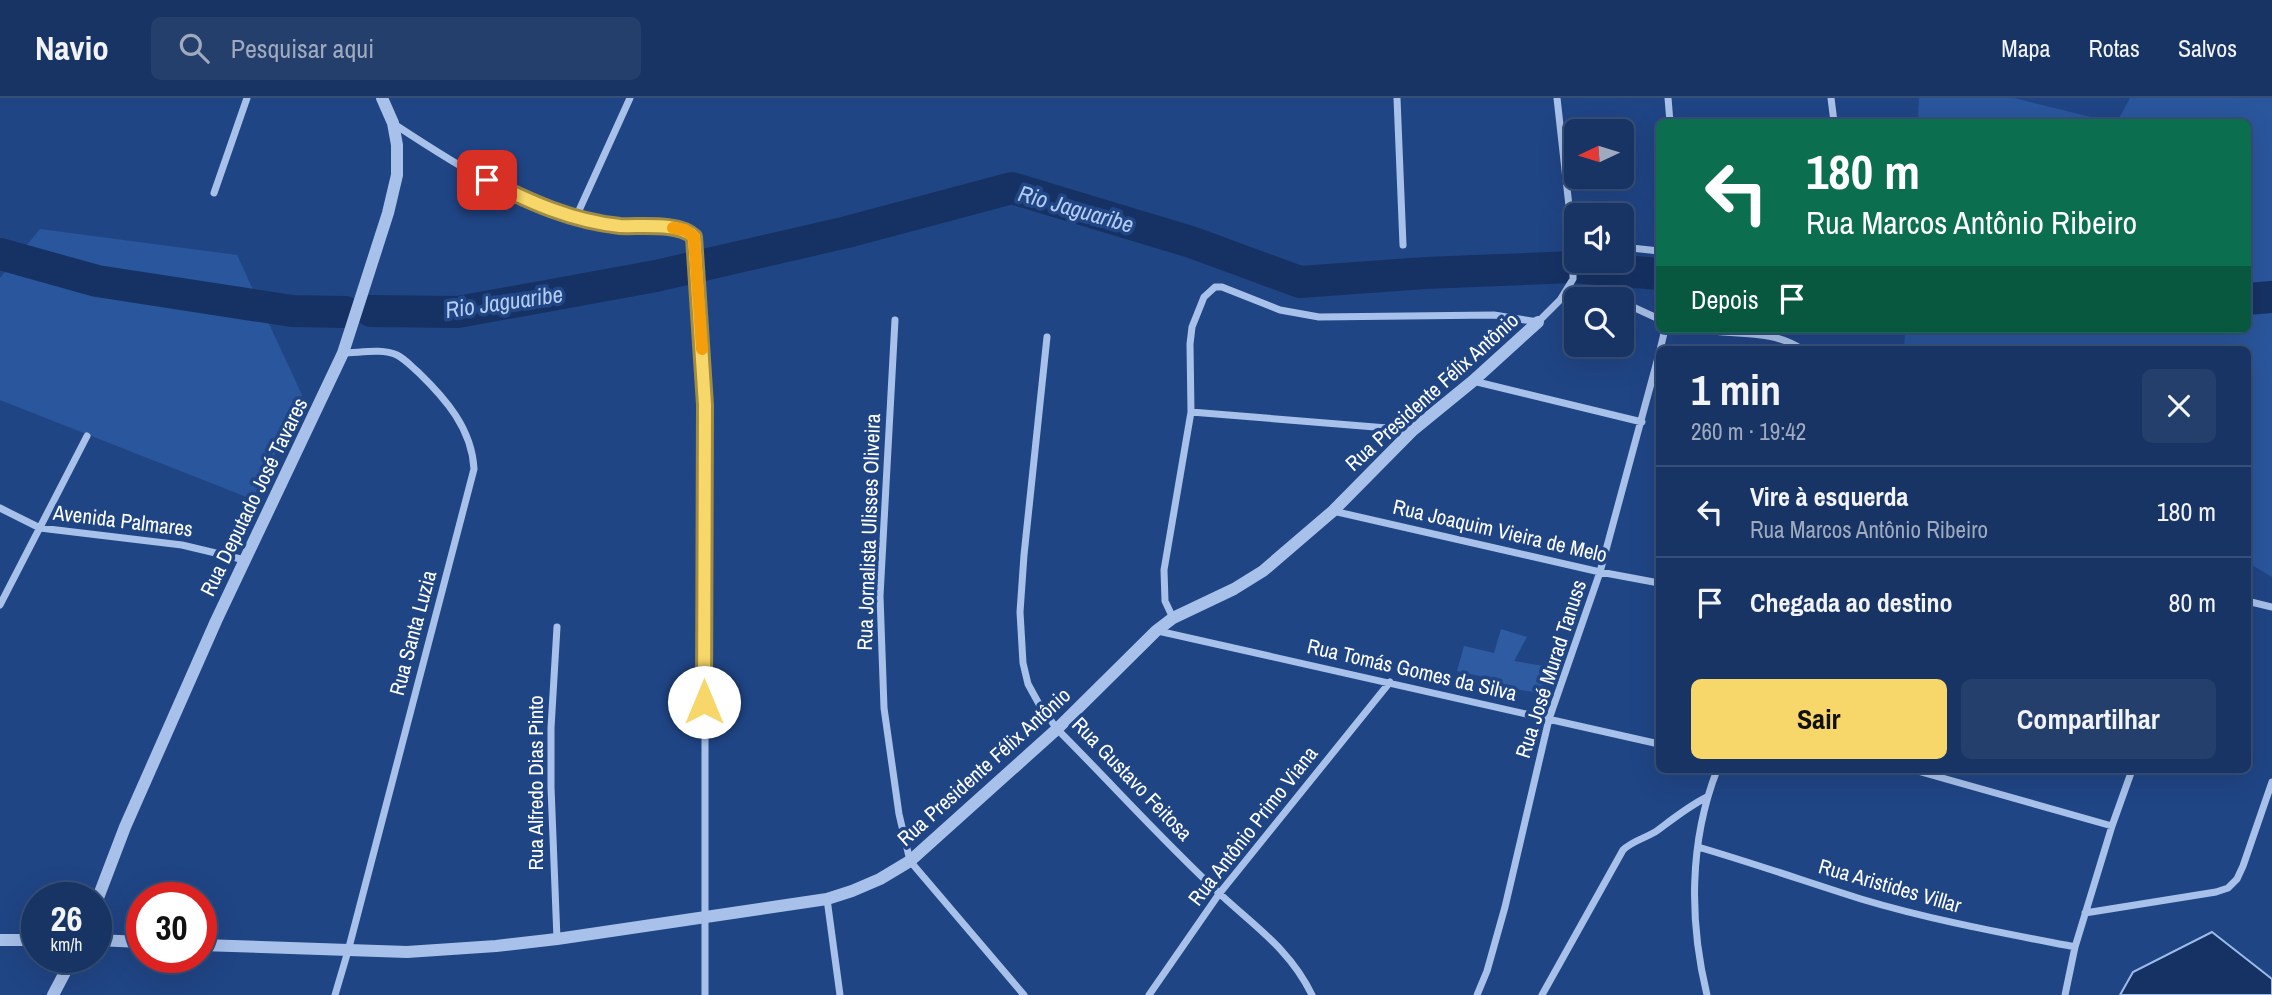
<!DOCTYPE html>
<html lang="pt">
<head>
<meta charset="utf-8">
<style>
	body { margin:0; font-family:"Archivo Narrow",sans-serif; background:#253f6d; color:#f1f3f6; height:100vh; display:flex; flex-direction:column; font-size:26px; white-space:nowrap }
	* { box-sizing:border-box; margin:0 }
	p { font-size:23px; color:#9faabf }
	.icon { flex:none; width:38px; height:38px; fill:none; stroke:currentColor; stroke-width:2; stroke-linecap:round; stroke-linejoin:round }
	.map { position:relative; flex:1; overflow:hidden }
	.details { position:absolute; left:1656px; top:248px; width:595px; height:427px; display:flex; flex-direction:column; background:#183464; border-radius:10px; box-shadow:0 7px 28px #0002,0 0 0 2px #364f78 }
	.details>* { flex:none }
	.banner { position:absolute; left:1656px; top:21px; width:595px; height:214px; border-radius:10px; box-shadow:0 7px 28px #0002,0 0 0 2px #364f78; background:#0b6e4f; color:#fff; overflow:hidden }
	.needle { width:46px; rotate:266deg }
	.fabs { position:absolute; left:1564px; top:21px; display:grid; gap:14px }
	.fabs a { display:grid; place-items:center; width:70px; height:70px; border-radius:10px; background:#183464; box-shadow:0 7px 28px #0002,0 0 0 2px #364f78; font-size:35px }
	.speed { position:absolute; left:21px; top:784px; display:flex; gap:14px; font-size:35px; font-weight:700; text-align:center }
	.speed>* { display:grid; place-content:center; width:91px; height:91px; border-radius:50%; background:#183464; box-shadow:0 7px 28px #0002,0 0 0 2px #364f78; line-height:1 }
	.speed small { font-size:18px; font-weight:400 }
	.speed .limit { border:10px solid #d22; background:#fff; color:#111 }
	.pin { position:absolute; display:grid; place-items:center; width:60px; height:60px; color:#fff; margin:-30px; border-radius:14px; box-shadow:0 4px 10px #0006 }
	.me { position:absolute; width:77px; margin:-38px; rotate:0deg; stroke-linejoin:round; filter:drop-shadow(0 0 5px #0008) }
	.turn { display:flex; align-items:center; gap:24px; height:147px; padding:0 35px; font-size:32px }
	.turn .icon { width:91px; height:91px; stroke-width:2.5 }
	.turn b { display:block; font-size:49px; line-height:60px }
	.then { display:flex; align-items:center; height:66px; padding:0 35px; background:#0003; gap:14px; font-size:26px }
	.round { display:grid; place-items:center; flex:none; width:74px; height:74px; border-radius:10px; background:#253f6d }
	.overview { display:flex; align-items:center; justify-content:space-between; height:119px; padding:0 35px }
	h1 { font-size:42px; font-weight:700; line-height:52px }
	.primary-button { display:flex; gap:14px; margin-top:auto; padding:14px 35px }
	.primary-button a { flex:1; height:80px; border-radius:10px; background:#f7d769; color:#111; font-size:28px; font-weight:700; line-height:80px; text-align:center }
	.primary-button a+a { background:#253f6d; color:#f1f3f6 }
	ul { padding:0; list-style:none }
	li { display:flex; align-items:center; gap:21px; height:91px; padding:0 35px; border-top:2px solid #364f78 }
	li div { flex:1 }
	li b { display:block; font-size:26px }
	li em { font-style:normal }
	header { display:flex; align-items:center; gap:42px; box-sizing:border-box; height:98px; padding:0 35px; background:#183464; border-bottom:2px solid #364f78 }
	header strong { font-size:33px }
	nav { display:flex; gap:38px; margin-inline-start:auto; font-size:24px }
	.search { width:490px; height:63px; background:#253f6d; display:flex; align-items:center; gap:18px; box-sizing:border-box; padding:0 24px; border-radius:10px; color:#9faabf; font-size:26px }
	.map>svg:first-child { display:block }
	.green { fill:#2a569d }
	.water { fill:#163264; stroke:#9cbbeb; stroke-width:2 }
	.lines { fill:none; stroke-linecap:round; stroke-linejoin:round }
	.river { stroke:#163264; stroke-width:32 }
	.building { fill:#2f5ba2 }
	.minor { stroke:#a8c1ea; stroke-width:7 }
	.tertiary { stroke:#a8c1ea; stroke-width:12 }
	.route-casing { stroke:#a18c44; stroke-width:18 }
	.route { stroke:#f7d769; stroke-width:12 }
	.slow { stroke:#f59e0b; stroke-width:12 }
	.labels { text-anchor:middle; stroke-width:7; stroke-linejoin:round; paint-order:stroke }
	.street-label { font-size:21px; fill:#fff; stroke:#204585 }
	.water-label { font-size:23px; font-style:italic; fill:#b4ccf1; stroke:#204585 }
</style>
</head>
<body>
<header>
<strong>Navio</strong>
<div class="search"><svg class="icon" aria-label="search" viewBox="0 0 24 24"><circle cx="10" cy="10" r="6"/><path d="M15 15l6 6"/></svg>Pesquisar aqui</div>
<nav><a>Mapa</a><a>Rotas</a><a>Salvos</a></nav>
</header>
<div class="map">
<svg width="2272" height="897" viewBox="0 0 2272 897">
	<rect width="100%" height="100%" fill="#204585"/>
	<path class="green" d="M1919 0H2014L2111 24H1918Z
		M2130 0H2272V479L2247 464V252H1904L1905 231H2247V24H2117Z
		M40 131 237 157 302 297 254 402 0 302V180Z"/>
	<path class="water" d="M2212 834 2272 881V897H2120L2133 874Z"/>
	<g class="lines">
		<path class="river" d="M0 156 97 183 292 213 345 214
			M2247 201 2272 199
			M371 213 458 214 656 178 847 134 1012 90 1191 144 1300 184 1425 175 1574 169 1659 176"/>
	</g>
	<path class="building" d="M1501 531 1527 539 1514 563 1550 569 1540 595 1515 591 1513 602 1492 599 1493 581 1457 573 1464 548 1494 555Z"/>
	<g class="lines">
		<path class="minor" d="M1397 0 1403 147
			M1668 0 1670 24
			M1831 0 1834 24
			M394 26C455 66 522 110 595 124 617 128 681 125 693 139L705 307V897
			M214 95 247 0
			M576 119 630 0
			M1622 149 1659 153
			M1568 190 1592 193 1616 201
			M1622 204 1659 221
			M895 222 880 498 884 610 899 716 910 763 1024 897
			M1698 231C1734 238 1771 230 1803 252
			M1047 239 1024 457 1020 514 1023 565 1028 586 1039 606 1057 631C1111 685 1163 743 1219 795 1254 828 1290 851 1312 897
			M1660 252 1665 231
			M1473 283 1642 324
			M1191 314 1412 332
			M0 410 40 430 182 447 245 462
			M1333 413 1600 474 1659 485
			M2247 503 2272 509
			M0 507 87 338
			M1173 520 1165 503 1164 472 1191 314 1190 246 1192 229 1204 199 1215 189H1222L1280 212 1319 219 1494 217 1538 224 1560 202 1573 181V144L1557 0
			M557 529 551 630V689L557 841
			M1158 533 1659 646
			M1914 672 2112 728
			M1698 749C1753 765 1807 784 1861 801 1931 822 2003 835 2075 849
			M827 801 840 897
			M2085 815 2216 794 2228 790 2237 781 2243 768 2272 684
			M335 897 348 853 474 371C472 331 446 301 418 274 412 269 405 261 397 257 382 250 359 255 343 255
			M1149 897 1219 796 1390 584
			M1477 897 1487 873 1505 809 1549 621 1600 474 1659 256
			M1542 897 1623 752C1633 742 1647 740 1658 732 1674 720 1689 708 1707 699
			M1707 897C1689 823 1689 744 1717 672
			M2065 897 2075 849 2112 728 2132 672"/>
		<path class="tertiary" d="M96 805 125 729 216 523 343 255 388 115 397 77V47L393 25 382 0
			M0 842H37
			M96 842 142 844
			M201 847 407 854 496 848 557 841 827 801 852 793 880 781 910 763 1057 631 1156 533 1173 520 1234 491 1263 473 1333 413 1413 332 1473 283 1538 224
			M53 897 73 859"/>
	</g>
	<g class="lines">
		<g class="route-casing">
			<path id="route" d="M487 82C529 104 572 123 620 128 640 129 680 124 694 139L705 307 704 604"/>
		</g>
		<use href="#route" class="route"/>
		<path class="slow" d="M673 130 685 132 694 139 702 251"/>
	</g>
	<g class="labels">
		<g class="street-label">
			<text transform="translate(1432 294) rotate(-42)" y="7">Rua Presidente Félix Antônio</text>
			<text transform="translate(254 399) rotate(-64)" y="7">Rua Deputado José Tavares</text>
			<text transform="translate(123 423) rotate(7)" y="7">Avenida Palmares</text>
			<text transform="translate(1500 433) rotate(13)" y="7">Rua Joaquim Vieira de Melo</text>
			<text transform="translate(869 434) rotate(-88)" y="7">Rua Jornalista Ulisses Oliveira</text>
			<text transform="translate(413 535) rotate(-75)" y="7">Rua Santa Luzia</text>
			<text transform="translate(1551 571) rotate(-72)" y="7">Rua José Murad Tanuss</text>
			<text transform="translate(1412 572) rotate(13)" y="7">Rua Tomás Gomes da Silva</text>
			<text transform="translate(984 669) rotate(-42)" y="7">Rua Presidente Félix Antônio</text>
			<text transform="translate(1132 681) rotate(46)" y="7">Rua Gustavo Feitosa</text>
			<text transform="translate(536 685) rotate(-90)" y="7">Rua Alfredo Dias Pinto</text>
			<text transform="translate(1253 728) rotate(-52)" y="7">Rua Antônio Primo Viana</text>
			<text transform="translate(1890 788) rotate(16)" y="7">Rua Aristides Villar</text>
		</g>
		<g class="water-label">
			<text transform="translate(1076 111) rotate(16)" y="8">Rio Jaguaribe</text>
			<text transform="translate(504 204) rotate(-8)" y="8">Rio Jaguaribe</text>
		</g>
	</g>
</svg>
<div class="fabs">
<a><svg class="needle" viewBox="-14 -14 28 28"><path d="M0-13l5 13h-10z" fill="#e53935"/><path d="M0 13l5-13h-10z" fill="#9faabf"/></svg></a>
<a><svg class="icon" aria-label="sound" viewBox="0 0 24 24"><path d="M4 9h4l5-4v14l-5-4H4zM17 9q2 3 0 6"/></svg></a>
<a><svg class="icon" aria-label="search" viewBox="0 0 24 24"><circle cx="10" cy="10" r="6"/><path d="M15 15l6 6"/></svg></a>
</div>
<div class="speed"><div>26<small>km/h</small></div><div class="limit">30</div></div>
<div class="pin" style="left:487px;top:82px;background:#d93025"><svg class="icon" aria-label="arrive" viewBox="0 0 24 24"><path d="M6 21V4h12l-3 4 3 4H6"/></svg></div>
<svg class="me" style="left:704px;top:604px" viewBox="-20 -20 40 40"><circle r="19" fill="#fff"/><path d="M0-13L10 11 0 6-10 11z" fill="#f7d769"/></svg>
<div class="banner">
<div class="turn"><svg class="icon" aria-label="left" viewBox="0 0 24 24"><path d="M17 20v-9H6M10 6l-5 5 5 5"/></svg><div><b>180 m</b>Rua Marcos Antônio Ribeiro</div></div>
<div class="then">Depois<svg class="icon" aria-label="arrive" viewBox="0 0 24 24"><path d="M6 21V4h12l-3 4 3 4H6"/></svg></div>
</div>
<section class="details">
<div class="overview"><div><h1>1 min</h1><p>260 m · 19:42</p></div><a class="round"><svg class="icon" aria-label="close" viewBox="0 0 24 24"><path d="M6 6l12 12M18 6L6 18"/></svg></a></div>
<ul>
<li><svg class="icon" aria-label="left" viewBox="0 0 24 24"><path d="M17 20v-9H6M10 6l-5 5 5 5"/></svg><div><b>Vire à esquerda</b><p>Rua Marcos Antônio Ribeiro</p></div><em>180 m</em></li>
<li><svg class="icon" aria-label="arrive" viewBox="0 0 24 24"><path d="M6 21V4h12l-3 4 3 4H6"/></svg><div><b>Chegada ao destino</b></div><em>80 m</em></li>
</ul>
<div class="primary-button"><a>Sair</a><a>Compartilhar</a></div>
</section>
</div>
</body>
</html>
